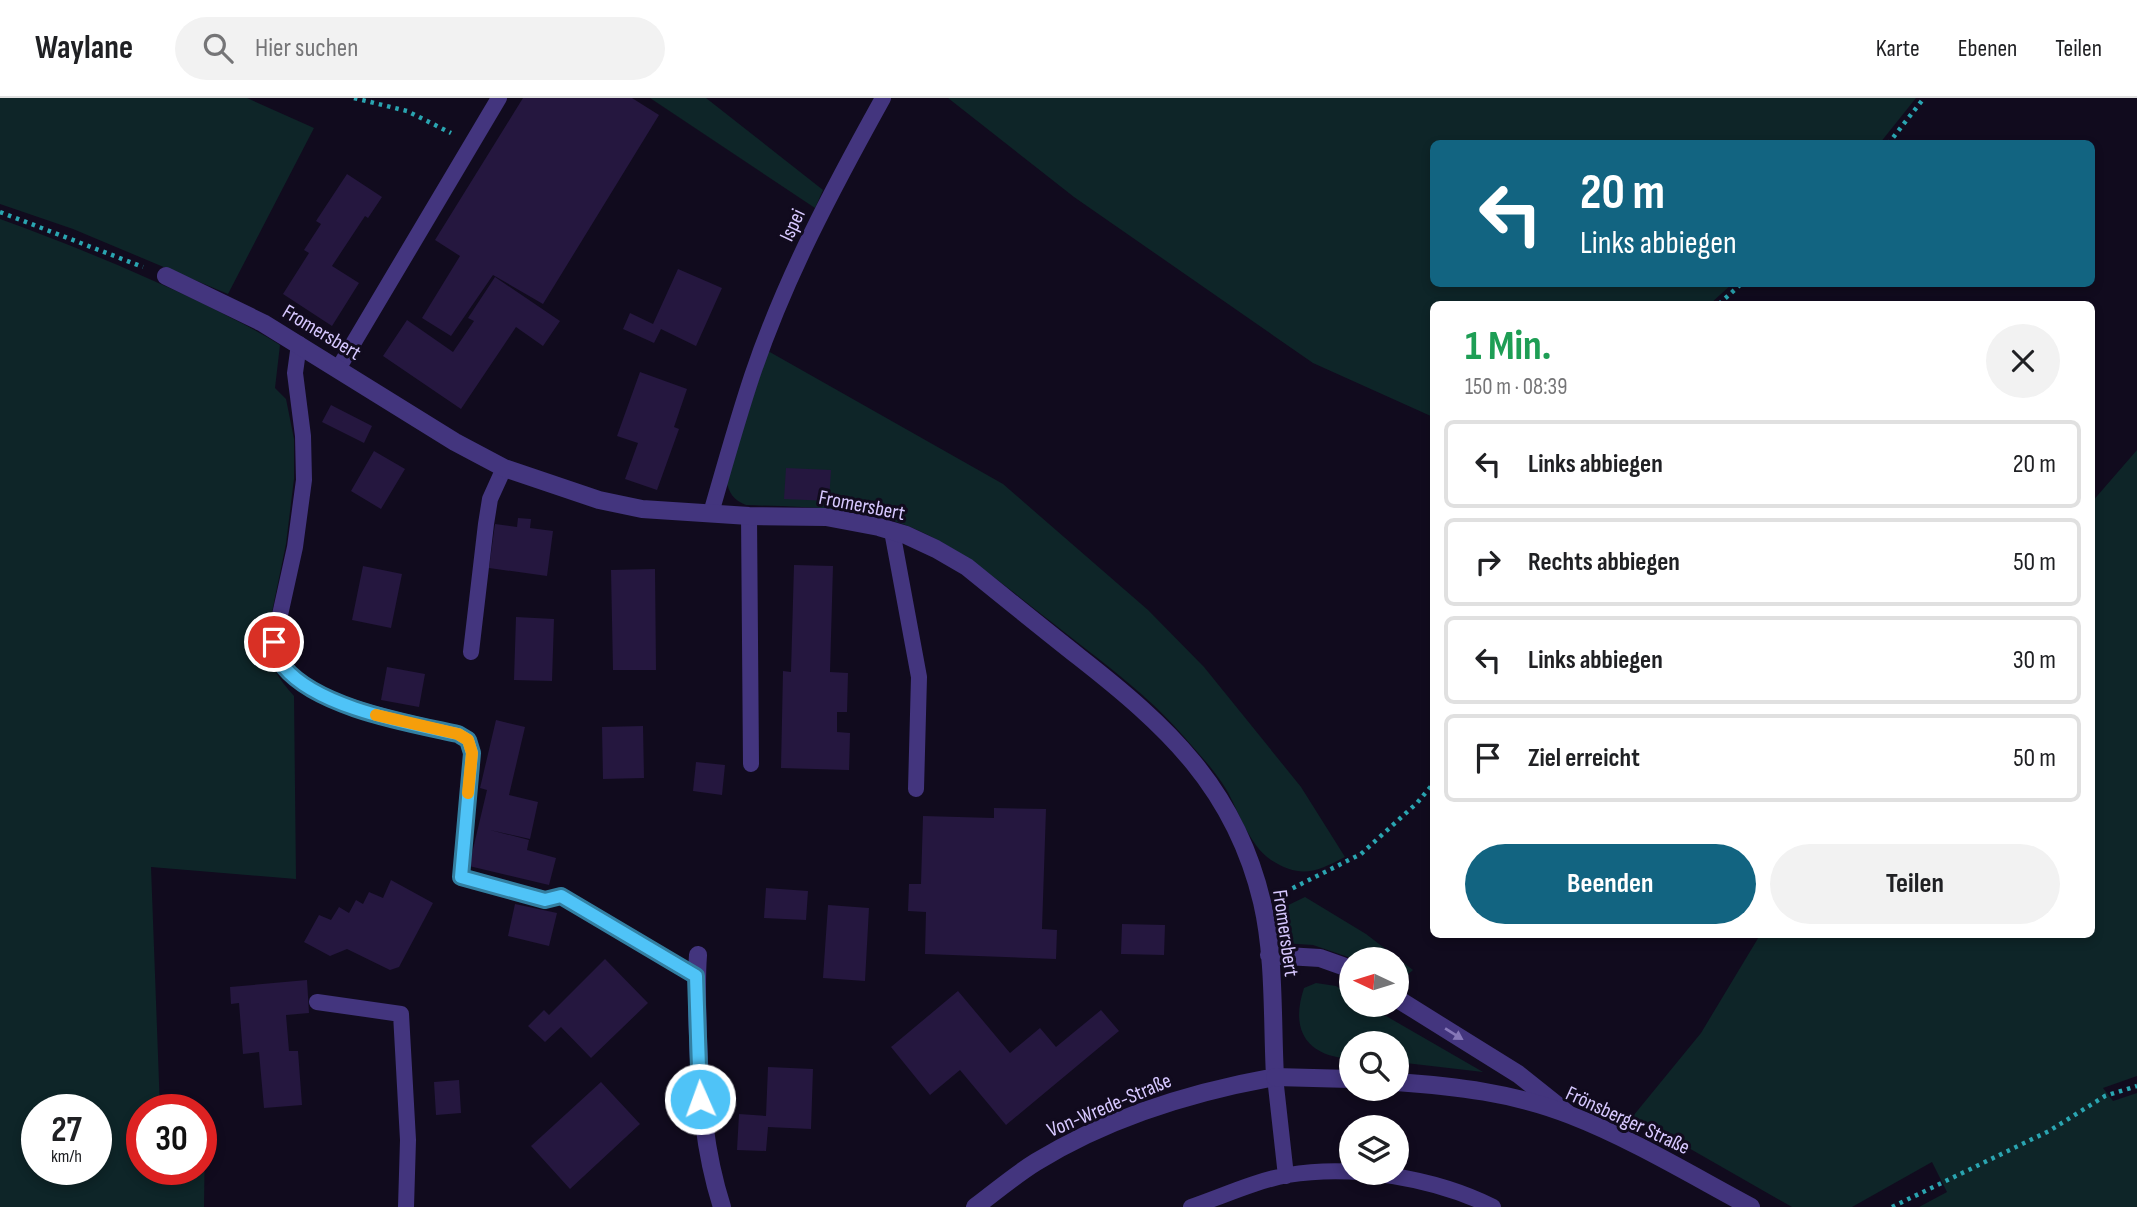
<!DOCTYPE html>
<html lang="de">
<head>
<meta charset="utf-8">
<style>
	body { margin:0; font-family:"Sofia Sans Condensed",sans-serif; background:#f2f2f2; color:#202124; height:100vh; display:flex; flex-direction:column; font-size:26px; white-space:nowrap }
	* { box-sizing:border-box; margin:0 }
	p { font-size:23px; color:#757577 }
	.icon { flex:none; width:38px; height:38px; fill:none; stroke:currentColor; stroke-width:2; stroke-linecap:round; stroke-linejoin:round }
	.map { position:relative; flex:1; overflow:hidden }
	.panel { position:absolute; left:1430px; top:203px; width:665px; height:637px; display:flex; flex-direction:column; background:#fff; border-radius:10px; box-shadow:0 4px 10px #0003 }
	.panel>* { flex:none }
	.banner { position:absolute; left:1430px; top:42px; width:665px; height:147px; border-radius:10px; box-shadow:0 4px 10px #0003; background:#126481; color:#fff; overflow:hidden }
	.needle { width:46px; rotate:274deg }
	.tools { position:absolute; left:1339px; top:849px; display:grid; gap:14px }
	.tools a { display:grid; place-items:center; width:70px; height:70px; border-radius:50%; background:#fff; box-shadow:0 4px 10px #0003; font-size:35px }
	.speed { position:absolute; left:21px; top:996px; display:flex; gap:14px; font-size:35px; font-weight:700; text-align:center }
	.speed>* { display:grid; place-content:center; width:91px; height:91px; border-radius:50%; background:#fff; box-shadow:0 4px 10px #0003; line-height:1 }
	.speed small { font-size:18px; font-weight:400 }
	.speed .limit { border:10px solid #d22; background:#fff; color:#111 }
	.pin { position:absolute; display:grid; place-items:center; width:60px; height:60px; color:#fff; margin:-30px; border:4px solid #fff; border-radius:50%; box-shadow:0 2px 7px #0007 }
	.me { position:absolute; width:77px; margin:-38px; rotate:358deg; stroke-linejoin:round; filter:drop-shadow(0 0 5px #0008) }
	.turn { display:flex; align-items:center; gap:24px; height:147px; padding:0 35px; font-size:32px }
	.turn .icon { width:91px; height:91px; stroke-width:2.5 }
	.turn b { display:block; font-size:49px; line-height:60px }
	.round { display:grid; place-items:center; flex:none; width:74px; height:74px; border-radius:37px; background:#f2f2f2 }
	.overview { display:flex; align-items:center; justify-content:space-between; height:119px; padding:0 35px }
	h1 { font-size:42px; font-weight:700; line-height:52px; color:#1e9e55 }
	.button { display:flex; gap:14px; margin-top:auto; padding:14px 35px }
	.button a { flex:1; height:80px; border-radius:42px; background:#126481; color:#fff; font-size:28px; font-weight:700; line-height:80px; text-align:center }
	.button a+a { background:#f2f2f2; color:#202124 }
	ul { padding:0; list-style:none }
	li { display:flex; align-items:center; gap:21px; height:88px; margin:0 14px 10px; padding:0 21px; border:4px solid #e0e0e0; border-radius:10px }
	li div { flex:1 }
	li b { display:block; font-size:26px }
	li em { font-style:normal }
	header { display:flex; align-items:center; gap:42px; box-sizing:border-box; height:98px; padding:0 35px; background:#fff; border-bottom:2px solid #e0e0e0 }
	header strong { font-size:33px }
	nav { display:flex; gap:38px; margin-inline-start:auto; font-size:24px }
	.search { width:490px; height:63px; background:#f2f2f2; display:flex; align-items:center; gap:18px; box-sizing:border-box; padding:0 24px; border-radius:38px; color:#757577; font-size:26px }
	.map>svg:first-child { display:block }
	.green { fill:#0e2528; fill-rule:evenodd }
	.building { fill:#25173f }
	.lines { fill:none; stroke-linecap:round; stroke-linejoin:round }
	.path { stroke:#2aa5b1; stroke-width:4.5; stroke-dasharray:3.5 5; stroke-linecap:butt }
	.service { stroke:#43357e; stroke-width:16 }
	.minor { stroke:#43357e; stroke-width:18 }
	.tertiary { stroke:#43357e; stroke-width:18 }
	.oneway { fill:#8677b8 }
	.route-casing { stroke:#337fa1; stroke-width:18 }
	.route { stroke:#4fc3f7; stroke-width:12 }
	.slow { stroke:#f59e0b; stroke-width:12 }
	.labels { text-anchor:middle; stroke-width:6; stroke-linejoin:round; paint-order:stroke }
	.street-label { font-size:21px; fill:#d7c8ff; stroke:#110b1e }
</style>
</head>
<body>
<header>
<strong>Waylane</strong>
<div class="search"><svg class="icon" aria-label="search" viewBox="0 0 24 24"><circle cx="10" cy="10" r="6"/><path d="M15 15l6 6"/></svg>Hier suchen</div>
<nav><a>Karte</a><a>Ebenen</a><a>Teilen</a></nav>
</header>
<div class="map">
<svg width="2137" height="1109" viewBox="0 0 2137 1109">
	<rect width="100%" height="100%" fill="#110b1e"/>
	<path class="green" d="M0 0H247L314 30 228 196 73 131 0 106Z
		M650 0H706L823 92 815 110Z
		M948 0H1916L1880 45 1433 46V186H1732L1710 206H1433V319L1313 265 1074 99Z
		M0 121C69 146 137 174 204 206 229 219 255 231 280 247L275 290 286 301 294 341V381L286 446 266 543C268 566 279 581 294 598L296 781 151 769 160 1011 142 1012V1071H201V1034H205L204 1109H0ZM37 1012H96V1071H37Z
		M768 253 1003 386 1148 512 1204 569 1301 689 1345 759C1316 774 1301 781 1271 762 1248 746 1239 713 1226 691 1215 673 1200 657 1186 641 1151 599 1097 560 1054 526 1003 487 955 443 894 423 847 408 795 409 746 407 733 402 729 395 726 382Z
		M2137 352V978L2103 990 2113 1003 2137 995V1109H1919L1947 1094 1932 1064 1852 1109H1792L1673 1041 1629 1023 1701 935 1760 837 2091 836V405Z
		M1305 799 1366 836 1413 872 1398 885 1396 861H1354L1313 847 1283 845 1276 813Z
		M1316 885 1336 888 1351 897V906L1367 907 1483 974 1397 964 1396 945H1351V961C1306 958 1290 932 1304 890Z"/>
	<path class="building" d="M523 0H632L659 17 543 206 493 177 451 238 422 220 460 158 435 142Z
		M347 76 382 99 368 120 365 118 332 168 359 185 332 228 283 196 309 155 304 152 321 126 316 123Z
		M678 171 722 190 696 248 661 231 654 245 623 231 630 215 653 226Z
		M495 179 560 223 543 248 516 229 461 311 383 258 407 222 453 254 474 223 468 220Z
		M640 274 687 291 674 329 679 331 657 392 625 381 638 345 617 338Z
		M331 307 372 328 364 345 322 324Z
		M374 353 405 371 381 411 351 393Z
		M786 370 831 372 829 403 784 401Z
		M518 420 531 421 530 430 553 433 547 478 489 470 495 426 517 429Z
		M794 467 833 468 830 574 848 575 847 614H837V634L850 635 849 672 781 670 783 573 791 574Z
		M363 468 402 476 391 530 352 522Z
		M655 471 656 572H613L611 472Z
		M516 519 554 521 552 583 514 582Z
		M387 569 425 576 419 609 381 602Z
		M496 622 525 629 509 697 538 704 530 741 490 732 529 742 527 752 556 760 549 787 469 768 487 692 480 690Z
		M643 628 644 680 603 681 602 629Z
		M696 664 725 667 722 697 693 693Z
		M994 710 1046 711 1042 831 1057 832 1056 861 925 856 926 814 908 813 909 786H921L923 718 994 720Z
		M391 782 433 805 399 869 390 872 347 851 330 858 304 844 319 817 331 822 339 809 349 815 356 802 363 806 369 794 383 800Z
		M766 790 808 793 806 822 764 820Z
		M515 806 557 815 549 848 508 838Z
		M828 807 869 810 865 883 823 880Z
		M1122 826 1165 827 1164 857 1121 856Z
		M605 861 648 905 591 960 561 929 545 944 528 928 544 912 549 917Z
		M307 882 309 915 286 917 289 953H298L302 1007 264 1010 259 954 243 956 239 905 231 906 230 889Z
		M958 893 1010 955 1040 930 1056 949 1101 912 1119 933 1006 1027 960 972 930 997 891 949Z
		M768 969 813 971 811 1031 768 1029 766 1053 737 1052 739 1016 766 1018Z
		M459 982 461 1015 436 1017 434 984Z
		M601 984 640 1026 570 1091 531 1048Z"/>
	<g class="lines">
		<path class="path" d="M354 0 407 13 451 35
			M1888 46 1924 0
			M0 114 143 169
			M1719 206 1741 186
			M1285 794 1361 756 1417 705 1433 686
			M1892 1109 2049 1033 2105 998 2137 988"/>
		<path class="service" d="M299 246 295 275 303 338 304 382 295 449 274 544C276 552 278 562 284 569 318 610 408 624 458 636L468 642 472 655 461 779 545 802 561 798 696 878
			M338 271 499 0
			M711 415C724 370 737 323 752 278 785 180 833 90 883 0
			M749 418 751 666
			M892 433 919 579 916 691
			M471 554 486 426 490 401 504 370
			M317 904 401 916 408 1042 406 1109
			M1275 979 1286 1078
			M1191 1109C1223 1098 1255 1083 1288 1077 1353 1066 1435 1080 1493 1109"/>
		<path class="minor" d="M166 178 263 225 455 344 504 370 599 402 642 411 749 418 826 419 879 429 906 437 936 451 967 469C1004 499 1041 529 1079 559 1167 628 1235 690 1262 804 1275 860 1272 922 1275 979 1191 994 1109 1019 1036 1064 1015 1077 995 1094 975 1109
			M698 857C696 884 697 911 698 938 700 997 704 1053 722 1109
			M1269 857 1320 860 1351 871
			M1396 900 1518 976 1567 1015"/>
		<path class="tertiary" d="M1275 979 1351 981
			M1396 984C1454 988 1515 995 1570 1017 1632 1041 1693 1078 1751 1109"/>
	</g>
	<defs><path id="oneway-solid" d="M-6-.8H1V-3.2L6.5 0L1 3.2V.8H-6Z" transform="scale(1.75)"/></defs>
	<use class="oneway" href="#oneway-solid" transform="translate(1454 936) rotate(32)"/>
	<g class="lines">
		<g class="route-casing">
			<path id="route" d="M274 544C276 553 278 562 284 569 318 610 408 625 458 636L468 642 472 655 461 779 545 802 561 798 696 878 700 1001"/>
		</g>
		<use href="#route" class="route"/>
		<path class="slow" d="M376 617 458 636 468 642 472 655 468 695"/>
	</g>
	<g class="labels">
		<g class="street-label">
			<text transform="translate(792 127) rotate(-65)" y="7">Ispei</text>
			<text transform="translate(322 234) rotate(31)" y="7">Fromersbert</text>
			<text transform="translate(862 407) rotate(11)" y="7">Fromersbert</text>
			<text transform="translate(1286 835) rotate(82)" y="7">Fromersbert</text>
			<text transform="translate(1109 1007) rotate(-23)" y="7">Von-Wrede-Straße</text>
			<text transform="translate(1628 1022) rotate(25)" y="7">Frönsberger Straße</text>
		</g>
	</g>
</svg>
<div class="tools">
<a><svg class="needle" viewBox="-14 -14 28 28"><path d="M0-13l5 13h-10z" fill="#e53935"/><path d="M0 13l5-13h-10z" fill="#757577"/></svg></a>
<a><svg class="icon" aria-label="search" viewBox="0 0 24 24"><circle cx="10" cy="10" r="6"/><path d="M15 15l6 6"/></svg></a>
<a><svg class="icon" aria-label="layers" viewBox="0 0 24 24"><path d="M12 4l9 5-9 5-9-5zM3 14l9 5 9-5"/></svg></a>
</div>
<div class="speed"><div>27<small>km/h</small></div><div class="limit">30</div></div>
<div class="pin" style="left:274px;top:544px;background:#d93025"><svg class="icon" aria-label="arrive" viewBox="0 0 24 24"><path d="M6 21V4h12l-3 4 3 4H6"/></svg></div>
<svg class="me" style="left:700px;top:1001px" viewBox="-20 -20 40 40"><circle r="17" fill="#4fc3f7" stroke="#fff" stroke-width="3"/><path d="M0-11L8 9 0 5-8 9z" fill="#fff"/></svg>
<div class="banner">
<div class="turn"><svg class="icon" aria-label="left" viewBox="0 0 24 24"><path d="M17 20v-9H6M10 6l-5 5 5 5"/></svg><div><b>20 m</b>Links abbiegen</div></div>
</div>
<section class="panel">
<div class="overview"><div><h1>1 Min.</h1><p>150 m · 08:39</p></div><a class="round"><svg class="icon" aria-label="close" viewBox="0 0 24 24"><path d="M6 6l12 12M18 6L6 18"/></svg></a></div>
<ul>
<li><svg class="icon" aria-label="left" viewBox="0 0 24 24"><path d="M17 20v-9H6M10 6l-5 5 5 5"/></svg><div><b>Links abbiegen</b></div><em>20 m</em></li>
<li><svg class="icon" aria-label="right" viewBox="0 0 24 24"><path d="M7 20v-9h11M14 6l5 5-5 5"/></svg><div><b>Rechts abbiegen</b></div><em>50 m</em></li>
<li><svg class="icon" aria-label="left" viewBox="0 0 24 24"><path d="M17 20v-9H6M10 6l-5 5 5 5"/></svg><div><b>Links abbiegen</b></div><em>30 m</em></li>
<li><svg class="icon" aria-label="arrive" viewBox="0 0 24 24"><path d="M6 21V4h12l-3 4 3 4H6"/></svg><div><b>Ziel erreicht</b></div><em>50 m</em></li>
</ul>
<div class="button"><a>Beenden</a><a>Teilen</a></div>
</section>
</div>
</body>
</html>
